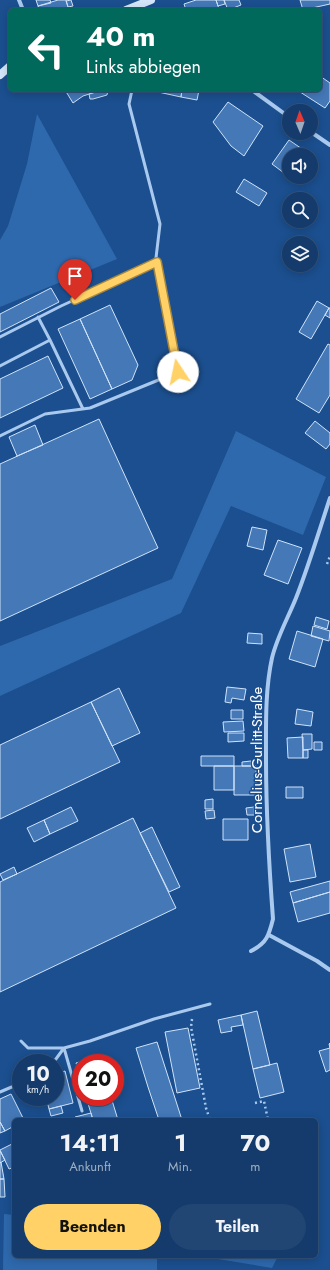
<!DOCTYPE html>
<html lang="de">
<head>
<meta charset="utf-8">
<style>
	body { margin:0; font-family:Jost,sans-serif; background:#214673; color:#f1f3f6; height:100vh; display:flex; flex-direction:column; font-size:15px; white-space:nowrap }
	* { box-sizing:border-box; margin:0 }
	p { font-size:13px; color:#9dadc1 }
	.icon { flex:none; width:22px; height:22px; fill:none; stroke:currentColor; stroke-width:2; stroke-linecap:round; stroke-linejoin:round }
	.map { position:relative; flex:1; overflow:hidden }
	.panel { position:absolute; left:12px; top:1118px; width:306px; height:140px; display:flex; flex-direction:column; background:#143b6b; border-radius:6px; box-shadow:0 2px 10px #0003,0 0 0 1px #33557e }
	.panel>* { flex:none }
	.hud { position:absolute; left:8px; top:8px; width:314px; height:84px; border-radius:6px; box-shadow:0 2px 10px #0003,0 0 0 1px #33557e; background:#00695c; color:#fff; overflow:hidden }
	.needle { width:26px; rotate:358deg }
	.buttons { position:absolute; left:282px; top:104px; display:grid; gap:8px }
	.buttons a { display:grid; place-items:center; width:36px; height:36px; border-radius:50%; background:#143b6b; box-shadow:0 2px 10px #0003,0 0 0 1px #33557e; font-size:20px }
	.speed { position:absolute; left:12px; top:1054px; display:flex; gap:8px; font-size:20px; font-weight:700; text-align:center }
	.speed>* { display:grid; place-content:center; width:52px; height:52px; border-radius:50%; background:#143b6b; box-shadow:0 2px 10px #0003,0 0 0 1px #33557e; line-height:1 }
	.speed small { font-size:10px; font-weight:400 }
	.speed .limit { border:6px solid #d22; background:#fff; color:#111 }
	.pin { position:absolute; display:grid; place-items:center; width:34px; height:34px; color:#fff; margin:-41px -17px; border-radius:50% 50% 50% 0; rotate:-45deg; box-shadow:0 0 4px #0007 }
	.pin .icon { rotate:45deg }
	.me { position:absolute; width:44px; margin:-22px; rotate:349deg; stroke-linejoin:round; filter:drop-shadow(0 0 3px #0008) }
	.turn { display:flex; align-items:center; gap:14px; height:84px; padding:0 12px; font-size:18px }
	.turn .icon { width:52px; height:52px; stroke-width:2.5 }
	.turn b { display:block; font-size:28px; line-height:34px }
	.eta { display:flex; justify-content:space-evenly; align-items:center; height:68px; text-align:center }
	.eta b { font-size:24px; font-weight:700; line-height:28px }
	.primary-button { display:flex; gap:8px; margin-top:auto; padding:8px 12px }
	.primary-button a { flex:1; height:46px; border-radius:24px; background:#ffd166; color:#111; font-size:16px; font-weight:700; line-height:46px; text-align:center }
	.primary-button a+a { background:#214673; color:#f1f3f6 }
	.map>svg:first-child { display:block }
	.green { fill:#2e69ad }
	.building { fill:#4478b7; stroke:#cfe3fa }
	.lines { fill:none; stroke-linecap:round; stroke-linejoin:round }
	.path { stroke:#a9c9ee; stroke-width:2.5; stroke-dasharray:2 3; stroke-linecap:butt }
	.lane { stroke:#a9c9ee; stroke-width:3 }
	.street { stroke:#a9c9ee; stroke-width:4 }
	.secondary { stroke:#d6e6fa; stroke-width:8 }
	.route-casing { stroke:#a68842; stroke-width:10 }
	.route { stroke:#ffd166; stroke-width:7 }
	.labels { text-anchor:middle; stroke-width:3; stroke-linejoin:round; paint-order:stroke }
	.street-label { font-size:15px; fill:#fff; stroke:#1b4f8f }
</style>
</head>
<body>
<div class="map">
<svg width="330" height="1270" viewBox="0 0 330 1270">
	<rect width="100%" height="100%" fill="#1b4f8f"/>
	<path class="green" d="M37 114 117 259 0 307V240L8 226 27 164Z
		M236 431 326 477 303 535 231 506 181 613 0 696V646L172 579Z
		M4 1214 14 1215V1256H157V1270H3Z
		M200 1256H278L272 1268Z"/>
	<path class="building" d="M36 0H50L51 3 38 6Z
		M58 0H66L69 10H39L38 6Z
		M71 0 73 6 68 7 66 1Z
		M196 0H216L219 9 216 10H186L184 4Z
		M216 0H224L225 4 218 6Z
		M224 0H239L241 5 228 10Z
		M300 0H330V4L303 10Z
		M320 76 330 83V101L325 108 297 90H320Z
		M65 90H102L83 96 73 103Z
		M102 90H108L107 95 93 99H90L89 94Z
		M149 90H182L181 97Z
		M182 90H199L197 100 181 97Z
		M228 102 263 126 244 156 231 146 213 122Z
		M289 140 311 155H289V171L286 169 284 173 272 164Z
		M244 179 267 193 259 206 236 192Z
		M51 288 59 302 0 332V314Z
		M317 301 329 308 311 339 299 332Z
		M110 305 138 365 132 380 112 389 80 319Z
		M329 308H330V318L325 315Z
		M80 319 112 389 90 399 58 329Z
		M328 344 330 345V395L319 413 296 399Z
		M48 356 63 388 0 418V379Z
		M99 419 158 548 0 621V464Z
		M315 421 330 433V444L326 449 305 433Z
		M35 425 43 445 17 456 9 437Z
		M252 527 267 530 263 550 247 546Z
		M278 540 302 548 288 584 264 575Z
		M316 617 329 621 327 629 314 625Z
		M313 626 330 631 329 641 311 636Z
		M297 631 323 639 315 667 289 659Z
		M248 633 262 634V644L247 643Z
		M227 687 246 689 244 700 232 698 231 703 225 702Z
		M119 688 140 733 112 746 91 702Z
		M91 702 120 762 0 819V745Z
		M297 709 313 712 311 726 295 724Z
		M231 710H243V719H231Z
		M243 721 244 731 224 732 223 722Z
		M228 733H244V741L228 742Z
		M302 734H312V749L303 750Z
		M303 737V758H288L287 738Z
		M314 742H322V750H314Z
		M303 750H308V758H303Z
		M201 756H234V766H201Z
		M251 761V766H242V762Z
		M214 766H234V790H214Z
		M234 766H256V795H234Z
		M286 787H303V798H286Z
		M213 799V809H205V800Z
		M71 807 78 821 50 834 44 820Z
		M254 807V815H247L246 808Z
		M214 810 215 818 206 819 205 811Z
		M133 818 176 908 0 992V882Z
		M223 819H248V840H223Z
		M44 820 50 834 34 842 27 828Z
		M152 827 180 887 169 892 140 833Z
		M310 844 316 877 290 882 284 849Z
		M14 867 17 874 3 880 0 874Z
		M330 881V892L293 903 290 892Z
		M330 892V913L298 922 293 903Z
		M257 1011 270 1065 253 1069 241 1015Z
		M241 1015 243 1025 231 1027 232 1031 221 1033 218 1020Z
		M188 1028 200 1088 177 1093 165 1032Z
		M157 1042 182 1120H159L148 1087 136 1048Z
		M330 1043V1070L326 1072 319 1051 330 1048 329 1044Z
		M99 1056 101 1063H81V1079L76 1063Z
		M277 1063 284 1092 260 1098 253 1069Z
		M65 1071 73 1103 49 1109 46 1097H55V1074Z
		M11 1094 24 1120H14V1126L5 1131 0 1122V1099Z
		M86 1097H111L118 1120H93Z
		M61 1106 63 1113 51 1116 49 1109Z
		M91 1113 93 1120H76L75 1117Z
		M0 1122 5 1131 0 1133Z
		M12 1144 14 1149V1167L9 1169 0 1150Z
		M0 1151 5 1160 0 1163Z
		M1 1162 4 1179H0V1163Z
		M0 1179H4L5 1197H0Z"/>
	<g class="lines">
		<path class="path" d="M224 9V10
			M327 564 330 556
			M192 1019 191 1027 206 1108 210 1120
			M255 1103 264 1101 268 1120"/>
		<path class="lane" d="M0 337 61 306 157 262
			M50 340 83 409
			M0 366 50 340 38 317
			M0 436 45 414 90 408 178 372 156 258 160 224 129 104 132 90
			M21 1041 28 1048H64L90 1041 154 1019 210 1004
			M64 1048 82 1111
			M53 1063 64 1048
			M0 1092 21 1083"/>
		<path class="street" d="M19 0 23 10
			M252 90 289 117
			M311 132 330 145
			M269 935 317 961 330 970
			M251 951C267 943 269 935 273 919 269 865 266 811 266 758 266 725 265 690 272 658 277 637 288 618 296 598 309 565 319 531 330 498"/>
		<path class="secondary" d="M126 10 151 0
			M0 75 10 66"/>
	</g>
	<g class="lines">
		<g class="route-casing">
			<path id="route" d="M75 300 157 262 178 372"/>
		</g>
		<use href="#route" class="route"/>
	</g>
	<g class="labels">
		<g class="street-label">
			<text transform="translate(257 760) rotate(-90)" y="5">Cornelius-Gurlitt-Straße</text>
		</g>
	</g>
</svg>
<div class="buttons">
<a><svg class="needle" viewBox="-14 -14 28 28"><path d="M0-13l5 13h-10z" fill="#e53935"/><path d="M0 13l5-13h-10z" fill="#9dadc1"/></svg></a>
<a><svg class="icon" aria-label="sound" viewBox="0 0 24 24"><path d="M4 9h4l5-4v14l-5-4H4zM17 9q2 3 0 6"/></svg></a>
<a><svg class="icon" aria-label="search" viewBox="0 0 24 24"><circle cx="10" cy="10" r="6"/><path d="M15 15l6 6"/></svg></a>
<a><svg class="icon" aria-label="layers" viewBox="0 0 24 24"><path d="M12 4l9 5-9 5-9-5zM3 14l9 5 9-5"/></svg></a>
</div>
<div class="speed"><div>10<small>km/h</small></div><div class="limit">20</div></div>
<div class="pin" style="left:75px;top:300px;background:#d93025"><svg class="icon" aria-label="arrive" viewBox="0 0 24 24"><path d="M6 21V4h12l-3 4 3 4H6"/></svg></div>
<svg class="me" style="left:178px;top:372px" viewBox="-20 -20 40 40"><circle r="19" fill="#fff"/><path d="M0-13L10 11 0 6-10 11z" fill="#ffd166"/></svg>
<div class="hud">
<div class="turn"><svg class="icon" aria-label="left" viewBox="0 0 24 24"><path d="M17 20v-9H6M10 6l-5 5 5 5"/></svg><div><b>40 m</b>Links abbiegen</div></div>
</div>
<section class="panel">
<div class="eta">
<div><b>14:11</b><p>Ankunft</p></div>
<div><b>1</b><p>Min.</p></div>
<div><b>70</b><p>m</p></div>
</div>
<div class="primary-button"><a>Beenden</a><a>Teilen</a></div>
</section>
</div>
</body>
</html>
